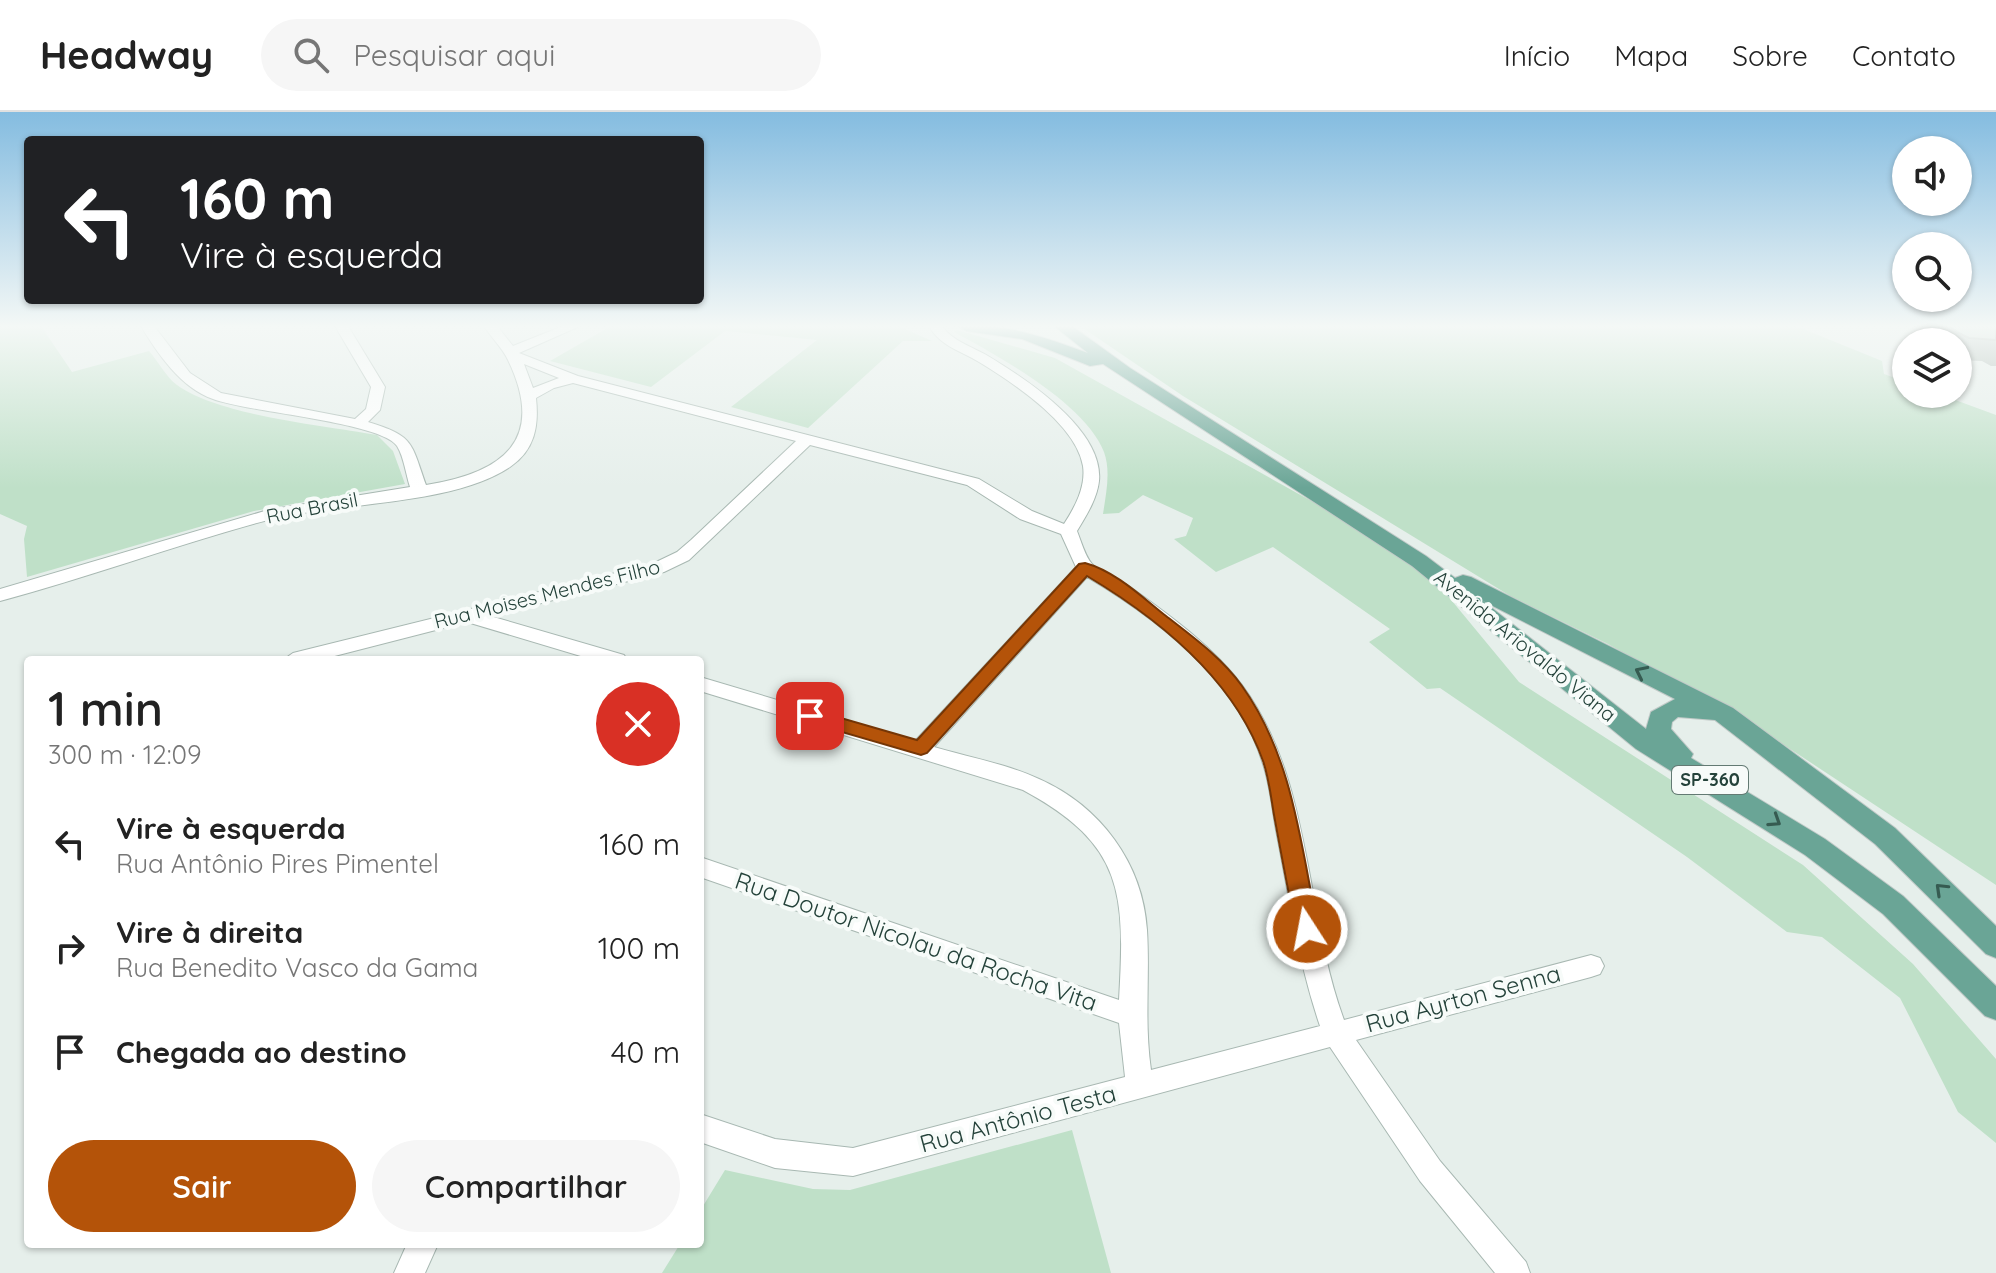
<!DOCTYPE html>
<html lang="pt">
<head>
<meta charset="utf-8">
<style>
	body { margin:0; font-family:Quicksand,sans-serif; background:#f6f6f6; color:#222; height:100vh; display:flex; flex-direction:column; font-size:30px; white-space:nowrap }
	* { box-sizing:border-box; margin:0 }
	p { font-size:26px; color:#767676 }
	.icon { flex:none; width:44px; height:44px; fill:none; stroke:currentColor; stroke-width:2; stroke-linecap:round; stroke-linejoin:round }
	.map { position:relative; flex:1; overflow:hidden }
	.side { position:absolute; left:24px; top:544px; width:680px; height:592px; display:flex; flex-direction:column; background:#fff; border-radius:8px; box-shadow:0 2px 6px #0004 }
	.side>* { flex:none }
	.banner { position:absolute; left:24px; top:24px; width:680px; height:168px; border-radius:8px; box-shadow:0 2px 6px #0004; background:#202124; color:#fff; overflow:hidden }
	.tools { position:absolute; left:1892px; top:24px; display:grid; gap:16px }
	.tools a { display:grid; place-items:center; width:80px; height:80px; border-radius:50%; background:#fff; box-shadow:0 2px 6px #0004; font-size:40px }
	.pin { position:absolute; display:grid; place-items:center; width:68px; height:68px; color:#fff; margin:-34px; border-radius:16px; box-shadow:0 4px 12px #0006 }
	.me { position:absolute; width:88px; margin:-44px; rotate:349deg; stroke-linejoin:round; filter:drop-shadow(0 0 6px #0008) }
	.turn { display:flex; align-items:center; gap:28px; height:168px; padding:0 24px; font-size:36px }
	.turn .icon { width:104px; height:104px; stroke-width:2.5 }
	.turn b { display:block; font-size:56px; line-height:68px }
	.round { display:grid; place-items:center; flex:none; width:84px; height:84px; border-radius:42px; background:#f6f6f6 }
	.head { display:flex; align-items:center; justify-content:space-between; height:136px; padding:0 24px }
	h1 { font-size:48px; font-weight:600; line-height:60px }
	.action { display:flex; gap:16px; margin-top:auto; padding:16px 24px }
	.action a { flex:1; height:92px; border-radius:48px; background:#b45309; color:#fff; font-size:32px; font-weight:600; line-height:92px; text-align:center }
	.action a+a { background:#f6f6f6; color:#222 }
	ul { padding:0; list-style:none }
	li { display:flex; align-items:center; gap:24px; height:104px; padding:0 24px }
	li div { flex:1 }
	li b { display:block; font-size:30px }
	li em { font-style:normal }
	header { display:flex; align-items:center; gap:48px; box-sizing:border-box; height:112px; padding:0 40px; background:#fff; border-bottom:2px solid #e0e0e0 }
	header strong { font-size:38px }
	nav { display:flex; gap:44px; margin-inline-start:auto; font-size:28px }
	.search { width:560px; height:72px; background:#f6f6f6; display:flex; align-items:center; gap:20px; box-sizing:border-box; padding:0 28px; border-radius:44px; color:#767676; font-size:30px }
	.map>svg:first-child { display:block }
	.green { fill:#bfe0c8 }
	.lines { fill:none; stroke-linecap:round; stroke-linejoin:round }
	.minor-casing { stroke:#a8b8b2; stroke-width:2 }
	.primary-casing { stroke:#c2cac8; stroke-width:2 }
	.minor { fill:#fff; fill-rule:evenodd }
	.primary { fill:#6aa596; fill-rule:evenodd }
	.wall { fill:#a1aea9 }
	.building { fill:#bbcac4; stroke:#838d89; stroke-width:2 }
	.oneway { stroke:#365b51 }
	.route { fill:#b45309; stroke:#753606; stroke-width:2 }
	.labels { text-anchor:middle; stroke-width:8; stroke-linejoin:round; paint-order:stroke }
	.shield { fill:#f7fbf9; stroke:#637a73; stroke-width:2 }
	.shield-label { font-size:18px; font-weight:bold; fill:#24423a }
	.street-label { font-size:20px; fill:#24423a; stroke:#f7fbf9 }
	.near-street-label { font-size:24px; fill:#24423a; stroke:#f7fbf9 }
</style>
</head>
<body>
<header>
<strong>Headway</strong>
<div class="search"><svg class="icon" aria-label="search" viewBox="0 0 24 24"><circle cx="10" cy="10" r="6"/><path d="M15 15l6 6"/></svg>Pesquisar aqui</div>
<nav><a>Início</a><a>Mapa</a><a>Sobre</a><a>Contato</a></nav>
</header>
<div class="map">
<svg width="1996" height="1161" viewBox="0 0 1996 1161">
	<rect width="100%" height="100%" fill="#e6efeb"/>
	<path class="green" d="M0 214H41L72 260 149 239C158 249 166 265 177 273 220 304 323 313 377 323L393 339 405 372 254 399 27 465 24 427 27 414 0 402Z
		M611 214H898L932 229H903L808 316 731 295 817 228 725 219 651 275 550 249Z
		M1080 214H1796L1882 249 1884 262 1906 270V282H1939L1996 303V773L1766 621 1608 532 1512 485 1183 284Z
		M957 218 1055 246 1419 449 1519 570 1803 753 1913 852 1996 947V1031L1958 1000 1900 886 1822 825 1787 820 1687 745 1440 576 1427 577 1369 530 1390 517 1273 435 1216 460 1174 427 1186 424 1193 406 1143 383 1119 401 1103 402C1106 382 1111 359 1104 340 1085 291 998 244 954 220Z
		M1072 1018 1111 1161H662L680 1132H700V1099L725 1058 813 1077 850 1078Z"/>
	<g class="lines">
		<g class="minor-casing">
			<path id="minor" d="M141 214H154L190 261 221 281 355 307 366 297 371 275 335 214H348L385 275 380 298 368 310C414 324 411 330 426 373 502 361 547 329 508 248 503 237 491 225 484 214H497L513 234 563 214H580L519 241 578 264 979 367 1032 399 1064 412C1075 395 1086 375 1083 354 1076 312 1012 270 979 250 961 239 940 234 929 214H942C952 229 973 235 988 244 1026 267 1104 318 1099 369 1097 387 1086 404 1077 419 1081 429 1085 444 1092 452 1101 463 1122 468 1133 477 1172 505 1213 535 1242 573 1313 669 1304 799 1344 908L1591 843 1600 846 1604 854 1600 862 1591 865 1356 928 1440 1049 1526 1150 1530 1161H1495L1420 1069 1330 935 853 1064 775 1056 700 1030V1002L775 1027 853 1036 1125 965 1119 911 700 765V745L1119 888C1125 782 1125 733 1023 678L700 579V565L915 629 1076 455 1061 422 1020 407 967 373 810 333 689 448 664 460 490 504 624 543 627 548H594L467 510 319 548H283L293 541 652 452 677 440 691 428 796 329 573 271 554 276 536 286C539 314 535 338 510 355 452 394 337 390 268 408 178 432 90 465 0 489V477L268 398 410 375C406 363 404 345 397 334 381 310 246 300 213 287 181 276 157 241 141 214ZM524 252 559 266 533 276ZM1087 465C1158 507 1238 569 1263 652 1270 673 1272 696 1276 718 1289 783 1298 850 1320 914L1151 958C1144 909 1150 866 1147 818 1143 751 1100 694 1039 667 1007 652 968 645 934 635Z
				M407 1132H438L425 1161H394Z"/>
		</g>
		<g class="primary-casing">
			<path id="primary" d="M958 214C1006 211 1044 225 1088 241L1054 214H1072L1130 256 1426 444 1455 466 1463 463 1471 465 1733 596 1895 716 1996 814V846L1986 842 1875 732 1715 608 1678 605 1672 610 1671 617 1693 642 1691 646 1825 727 1903 784 1996 874V908L1985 904 1883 802 1805 743 1636 637 1412 454 1103 252 1090 254 1022 227 966 219ZM1483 489 1675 587 1651 600 1646 617Z"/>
		</g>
		<use href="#minor" class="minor"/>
		<use href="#primary" class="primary"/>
	</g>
	<path class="wall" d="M1938 214H1996V254H1991L1982 249 1958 248V230H1933Z"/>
	<path class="building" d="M1950 214H1996V228L1969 226 1957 220Z"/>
	<defs><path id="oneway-chevron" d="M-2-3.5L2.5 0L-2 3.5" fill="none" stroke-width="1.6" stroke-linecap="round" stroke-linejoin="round" transform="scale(2)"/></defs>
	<g class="oneway">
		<use href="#oneway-chevron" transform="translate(1641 560) rotate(-154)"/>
		<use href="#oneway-chevron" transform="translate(1775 709) rotate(33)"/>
		<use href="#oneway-chevron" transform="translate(1941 777) rotate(-136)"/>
	</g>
	<linearGradient id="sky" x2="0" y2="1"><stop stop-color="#84bce0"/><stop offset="0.57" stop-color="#f4f8f6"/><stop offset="1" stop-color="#f4f8f6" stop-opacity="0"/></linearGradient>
	<rect width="1996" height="376" fill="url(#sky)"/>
	<path class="route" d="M1085 451C1115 459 1142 485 1166 504 1193 525 1222 546 1242 574 1293 645 1301 734 1318 817L1315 824 1307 826 1299 824 1296 817C1288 779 1281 741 1274 703 1271 686 1269 666 1263 649 1234 567 1159 507 1087 464L927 641 921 643 804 609 801 604 810 597 917 628 1079 452Z"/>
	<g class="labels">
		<rect class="shield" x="1672" y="654" width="76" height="28" rx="6"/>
		<g class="shield-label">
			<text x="1710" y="674">SP-360</text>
		</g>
		<g class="street-label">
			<text transform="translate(312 396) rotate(-11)" y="7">Rua Brasil</text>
			<text transform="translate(547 482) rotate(-14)" y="7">Rua Moises Mendes Filho</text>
			<text transform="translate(1525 534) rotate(39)" y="7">Avenida Ariovaldo Viana</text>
		</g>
		<g class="near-street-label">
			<text transform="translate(916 830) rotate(19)" y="8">Rua Doutor Nicolau da Rocha Vita</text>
			<text transform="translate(1463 887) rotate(-15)" y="8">Rua Ayrton Senna</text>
			<text transform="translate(1018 1007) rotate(-15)" y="8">Rua Antônio Testa</text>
		</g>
	</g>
</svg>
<div class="tools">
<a><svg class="icon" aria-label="sound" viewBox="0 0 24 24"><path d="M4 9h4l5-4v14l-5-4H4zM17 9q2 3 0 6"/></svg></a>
<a><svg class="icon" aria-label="search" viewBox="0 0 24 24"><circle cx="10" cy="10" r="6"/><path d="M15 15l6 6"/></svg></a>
<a><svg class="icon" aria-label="layers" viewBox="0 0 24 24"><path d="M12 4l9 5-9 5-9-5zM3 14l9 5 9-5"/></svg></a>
</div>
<div class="pin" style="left:810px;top:604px;background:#d93025"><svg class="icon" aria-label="arrive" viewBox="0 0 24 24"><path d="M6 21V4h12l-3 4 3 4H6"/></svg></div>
<svg class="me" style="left:1307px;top:817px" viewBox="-20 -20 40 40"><circle r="17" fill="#b45309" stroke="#fff" stroke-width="3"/><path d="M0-11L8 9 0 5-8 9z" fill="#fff"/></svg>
<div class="banner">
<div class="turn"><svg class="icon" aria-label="left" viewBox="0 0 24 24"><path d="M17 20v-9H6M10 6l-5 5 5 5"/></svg><div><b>160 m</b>Vire à esquerda</div></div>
</div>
<section class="side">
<div class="head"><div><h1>1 min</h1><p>300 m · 12:09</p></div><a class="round" style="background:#d93025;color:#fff"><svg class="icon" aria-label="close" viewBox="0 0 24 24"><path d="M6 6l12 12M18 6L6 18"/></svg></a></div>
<ul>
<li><svg class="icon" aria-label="left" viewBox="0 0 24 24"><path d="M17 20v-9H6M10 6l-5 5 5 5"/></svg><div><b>Vire à esquerda</b><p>Rua Antônio Pires Pimentel</p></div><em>160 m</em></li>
<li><svg class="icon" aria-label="right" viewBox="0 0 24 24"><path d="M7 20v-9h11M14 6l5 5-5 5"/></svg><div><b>Vire à direita</b><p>Rua Benedito Vasco da Gama</p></div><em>100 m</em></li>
<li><svg class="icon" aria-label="arrive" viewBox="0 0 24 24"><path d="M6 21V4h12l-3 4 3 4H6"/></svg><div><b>Chegada ao destino</b></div><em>40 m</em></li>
</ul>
<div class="action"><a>Sair</a><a>Compartilhar</a></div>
</section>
</div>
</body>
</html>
